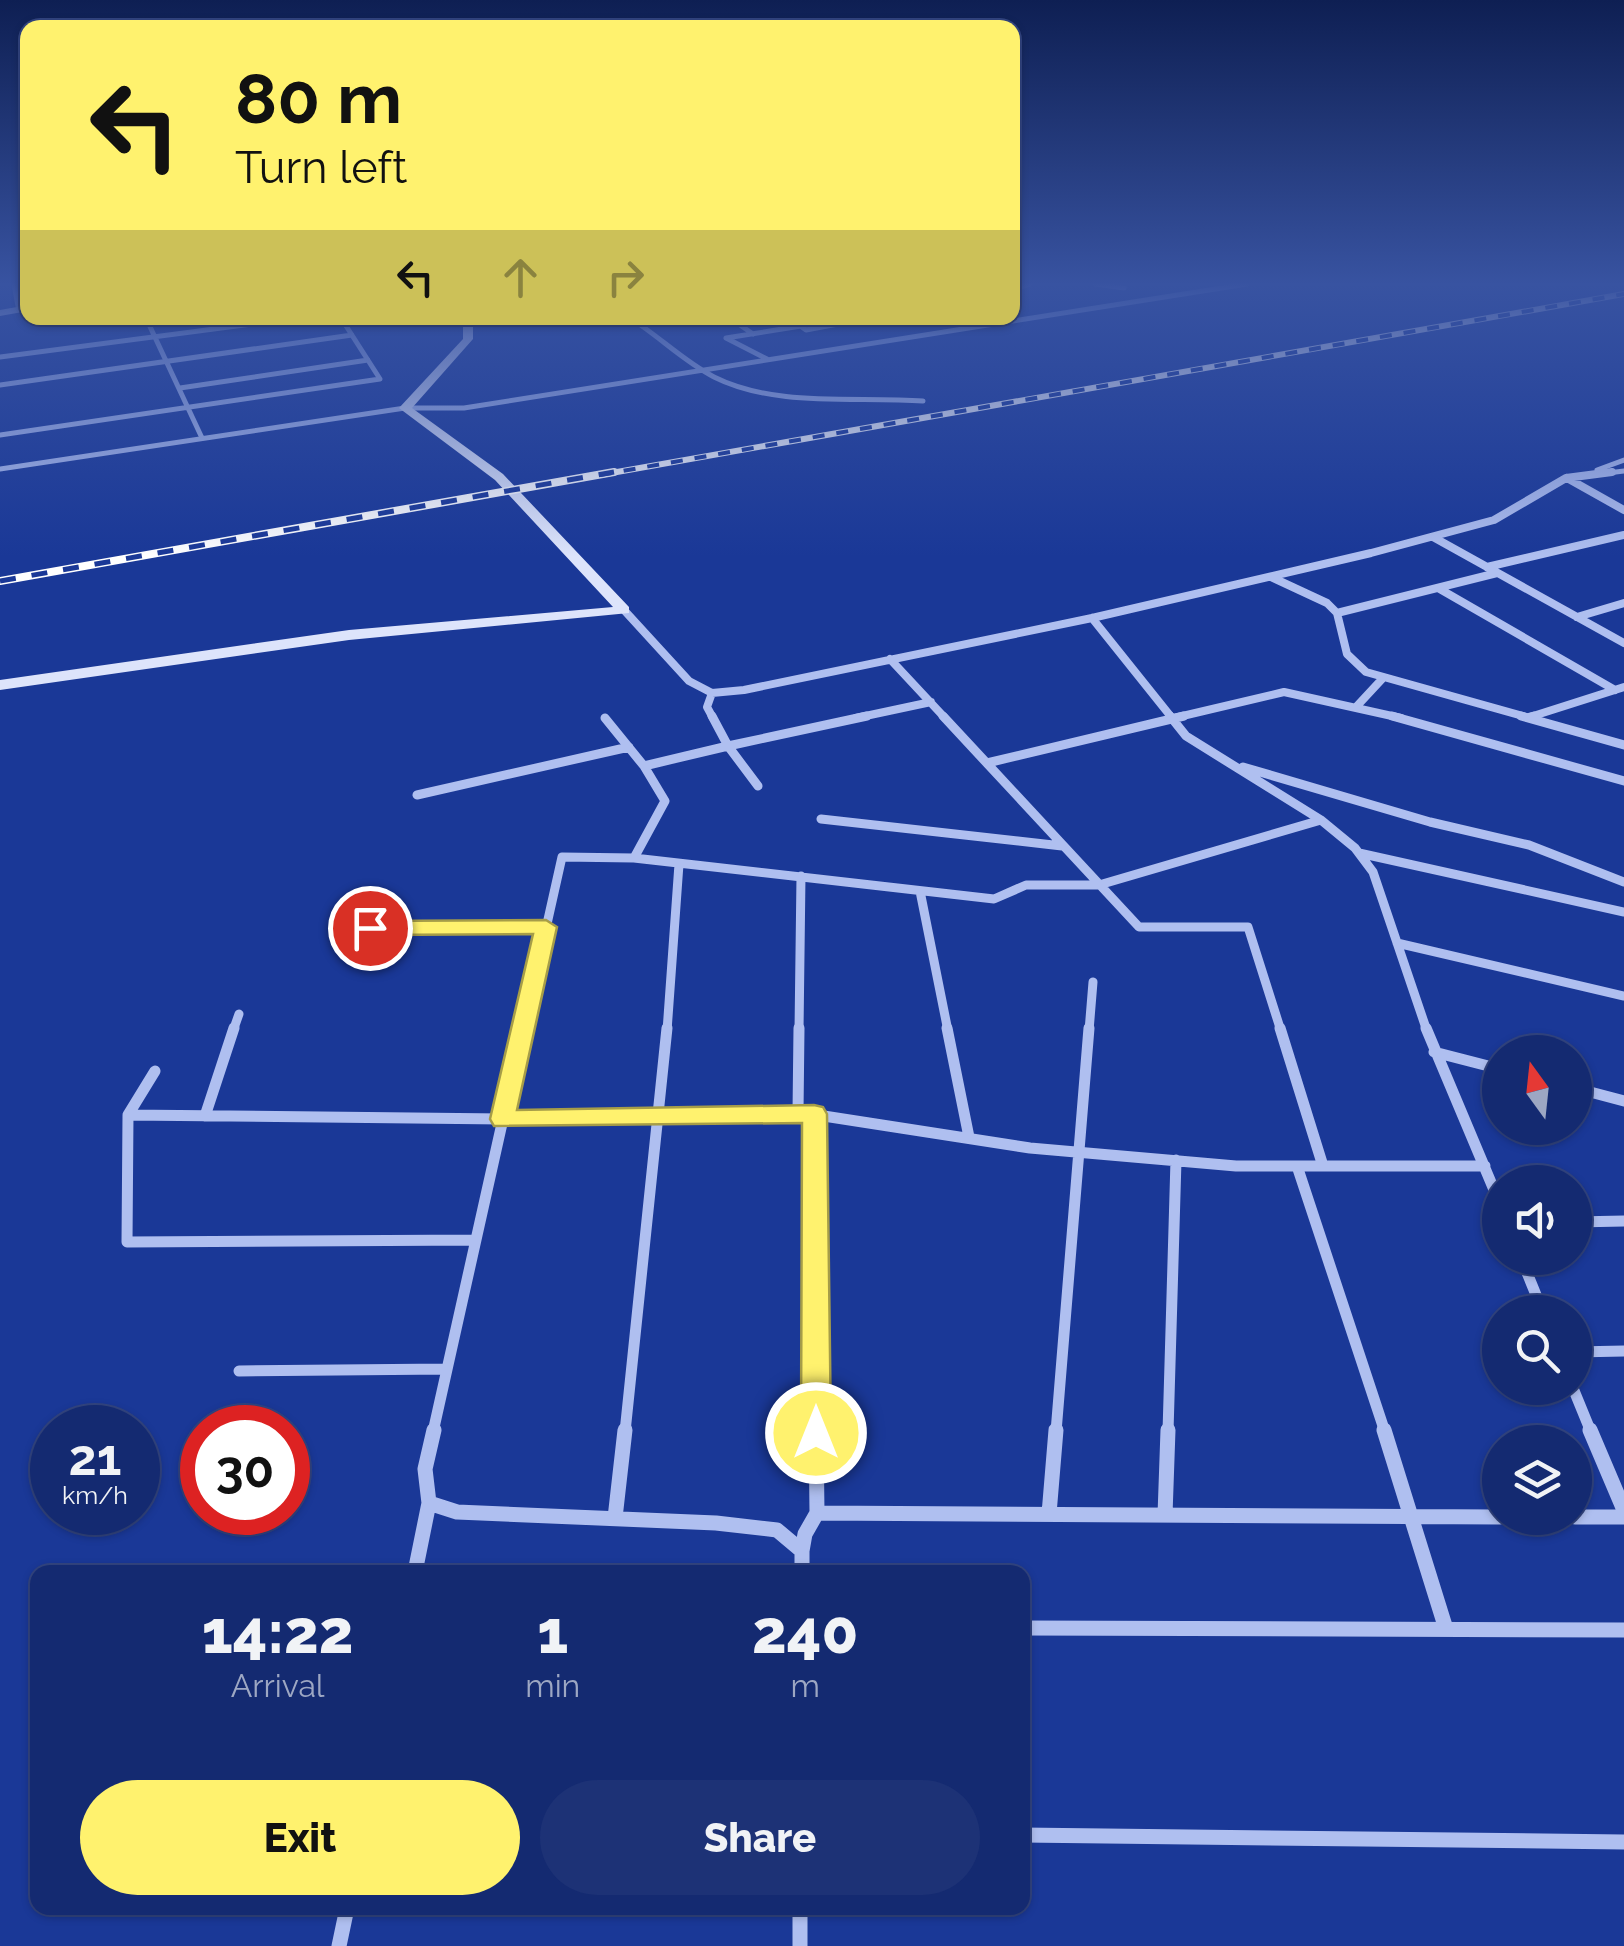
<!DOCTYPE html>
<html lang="en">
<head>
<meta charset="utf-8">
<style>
	body { margin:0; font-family:Raleway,sans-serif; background:#1d3276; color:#f1f3f6; height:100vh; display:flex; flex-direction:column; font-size:38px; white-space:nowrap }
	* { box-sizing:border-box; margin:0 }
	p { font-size:32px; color:#9da7c3 }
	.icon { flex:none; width:55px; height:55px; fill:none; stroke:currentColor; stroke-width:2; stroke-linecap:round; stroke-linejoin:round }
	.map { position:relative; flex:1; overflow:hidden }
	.drawer { position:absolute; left:30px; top:1565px; width:1000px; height:350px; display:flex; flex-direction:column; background:#142a71; border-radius:20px; box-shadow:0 2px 8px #0004,0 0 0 2px #334684 }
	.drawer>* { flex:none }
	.top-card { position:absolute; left:20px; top:20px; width:1000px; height:305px; border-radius:20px; box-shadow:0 2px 8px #0004,0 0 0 2px #334684; background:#fff26e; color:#111; overflow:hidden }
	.needle { width:65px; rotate:345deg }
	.tools { position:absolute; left:1482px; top:1035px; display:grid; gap:20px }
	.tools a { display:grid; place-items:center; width:110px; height:110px; border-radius:50%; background:#142a71; box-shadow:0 2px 8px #0004,0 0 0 2px #334684; font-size:50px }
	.speed { position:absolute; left:30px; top:1405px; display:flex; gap:20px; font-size:50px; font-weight:700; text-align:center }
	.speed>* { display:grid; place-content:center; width:130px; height:130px; border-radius:50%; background:#142a71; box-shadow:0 2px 8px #0004,0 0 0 2px #334684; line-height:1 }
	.speed small { font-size:25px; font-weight:400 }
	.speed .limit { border:15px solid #d22; background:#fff; color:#111 }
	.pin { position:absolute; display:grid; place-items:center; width:85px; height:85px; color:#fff; margin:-42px; border:5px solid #fff; border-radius:50%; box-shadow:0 2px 10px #0007 }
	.me { position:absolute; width:110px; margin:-55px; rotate:0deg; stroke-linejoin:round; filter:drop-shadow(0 0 8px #0008) }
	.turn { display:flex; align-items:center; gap:35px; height:210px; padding:0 50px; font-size:45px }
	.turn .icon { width:130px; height:130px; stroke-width:2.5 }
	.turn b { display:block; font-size:70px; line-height:85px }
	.lanes { display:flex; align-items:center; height:95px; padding:0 50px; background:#0003; justify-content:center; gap:50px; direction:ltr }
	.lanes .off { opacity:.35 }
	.eta { display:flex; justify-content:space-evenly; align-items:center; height:170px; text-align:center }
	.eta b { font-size:60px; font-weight:800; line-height:70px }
	.button { display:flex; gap:20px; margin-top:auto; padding:20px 50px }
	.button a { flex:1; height:115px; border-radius:60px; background:#fff26e; color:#111; font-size:40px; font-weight:800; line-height:115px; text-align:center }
	.button a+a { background:#1d3276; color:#f1f3f6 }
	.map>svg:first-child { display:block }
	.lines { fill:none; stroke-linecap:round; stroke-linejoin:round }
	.street-far4 { stroke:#afbff0; stroke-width:5 }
	.street-far3 { stroke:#afbff0; stroke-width:8 }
	.street-far2 { stroke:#afbff0; stroke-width:9 }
	.street-far1 { stroke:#afbff0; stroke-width:11 }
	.street { stroke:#afbff0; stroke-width:15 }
	.secondary { fill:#dde4fb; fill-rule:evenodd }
	.rail-far1-casing { stroke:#fff; stroke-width:6 }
	.rail-casing { stroke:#fff; stroke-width:8 }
	.rail-far1 { stroke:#1a3897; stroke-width:4; stroke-dasharray:12; stroke-linecap:butt }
	.rail { stroke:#1a3897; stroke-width:5; stroke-dasharray:16; stroke-linecap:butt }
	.route { fill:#fff26e; stroke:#a69d48; stroke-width:2.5 }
</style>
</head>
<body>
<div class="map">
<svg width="1624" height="1946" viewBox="0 0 1624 1946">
	<rect width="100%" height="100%" fill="#1a3897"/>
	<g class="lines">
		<path class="street-far4" d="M14 284 18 306
			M1095 284 1124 288
			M1012 290 1030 284
			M146 318 202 438
			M630 318C659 336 683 361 714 377 776 408 856 396 923 401
			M730 318 753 334
			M789 318 806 330 870 318
			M726 338 801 326
			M726 338 767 359
			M0 357 298 318
			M0 385 352 335
			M180 388 368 360
			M0 435 380 379 341 318
			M0 469 405 408H464L1247 284
			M1597 470 1624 460
			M1592 475 1624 471"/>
		<path class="street-far3" d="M1567 478 1624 510
			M1433 537 1624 643
			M1487 567 1624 535
			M1271 577 1327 603 1337 613 1347 654 1366 672 1530 718
			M1438 588 1615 690
			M624 610 689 681 712 693 744 690 1092 618 1371 553 1494 520 1566 478 1612 472
			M1337 613 1497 573
			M1577 617 1624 603
			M1092 618 1172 718
			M890 659 945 718
			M712 693 707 707 713 718
			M1357 706 1383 678
			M1530 717 1624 687
			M856 718 931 702
			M1174 718 1284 692 1401 718"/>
		<path class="street-far2" d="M943 716 1139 927H1248L1281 1031
			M1170 716 1186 736 1321 820 1355 848 1373 872 1427 1031
			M1392 716 1624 781
			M1521 716 1624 745
			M1530 717 1534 716
			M605 718 644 766 665 801 634 858
			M987 763 1184 716
			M644 766 728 746 712 716
			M1243 767 1430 822 1529 845 1624 882
			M758 786 728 746 867 716
			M417 795 629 747
			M821 819 1062 846
			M1359 853 1624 912
			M920 891 948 1031
			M335 928 546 927
			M1397 943 1624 996
			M233 1031 239 1014
			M523 1031 562 857 634 858 994 899 1026 885H1099L1321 820
			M667 1031 679 864
			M799 1031 801 876
			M1089 1031 1093 982"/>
		<path class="street-far1" d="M947 1028 969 1137
			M1280 1028 1323 1166
			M1426 1028 1500 1204
			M1434 1052 1500 1069
			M155 1071 128 1115 127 1242 476 1240
			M1575 1088 1624 1101
			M798 1112 799 1028
			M814 1114 816 1432
			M128 1115 503 1119 523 1028
			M205 1116 234 1028
			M1297 1166 1385 1432
			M1575 1222 1624 1221
			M1521 1258 1543 1312
			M1575 1352 1624 1351
			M239 1371 447 1369
			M1573 1388 1591 1432
			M433 1432 503 1119 798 1112 1030 1148 1236 1166H1485
			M625 1432 667 1028
			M1056 1432 1089 1028
			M1168 1432 1176 1160"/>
		<path class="street" d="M816 1430 817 1513
			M1384 1430 1446 1629
			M1590 1430 1624 1510
			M429 1503 457 1512 716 1523 777 1530 802 1551V1572
			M1049 1514 1056 1430
			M1165 1515 1168 1430
			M1575 1517H1624
			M615 1518 625 1430
			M802 1551 805 1534 817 1513 1500 1517
			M415 1572 429 1503 425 1469 434 1430
			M1022 1628 1624 1630
			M1022 1835 1624 1842
			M800 1908V1946
			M339 1946 347 1908"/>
		<path class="secondary" d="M28 305V311L0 316V310Z
			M463 318H473V339L412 408 503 474 629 607V613L349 640 0 690V680L349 630 613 607 495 480 399 408 463 339Z"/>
		<g class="rail-far1-casing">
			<path id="rail-far1" d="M600 475 1624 294"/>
		</g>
		<g class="rail-casing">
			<path id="rail" d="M0 581 614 472"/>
		</g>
		<use href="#rail-far1" class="rail-far1"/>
		<use href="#rail" class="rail"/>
	</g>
	<linearGradient id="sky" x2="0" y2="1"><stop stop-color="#0e1f53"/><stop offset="0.51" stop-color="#3853a1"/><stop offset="1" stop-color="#3853a1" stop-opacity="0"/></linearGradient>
	<rect width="1624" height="557" fill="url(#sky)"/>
	<path class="route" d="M546 920 557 927 517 1110 814 1105 823 1107 827 1114 831 1433 827 1442 816 1446 805 1442 801 1433 802 1123 494 1126 490 1119 533 934 370 935 359 928 370 921Z"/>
</svg>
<div class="tools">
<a><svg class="needle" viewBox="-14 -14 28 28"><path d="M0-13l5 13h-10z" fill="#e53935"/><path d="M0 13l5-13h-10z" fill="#9da7c3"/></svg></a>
<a><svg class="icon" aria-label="sound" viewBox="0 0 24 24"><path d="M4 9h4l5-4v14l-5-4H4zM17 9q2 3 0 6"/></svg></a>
<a><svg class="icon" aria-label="search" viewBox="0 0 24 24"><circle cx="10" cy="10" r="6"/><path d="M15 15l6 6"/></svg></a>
<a><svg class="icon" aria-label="layers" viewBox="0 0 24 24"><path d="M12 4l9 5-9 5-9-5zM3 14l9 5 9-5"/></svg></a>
</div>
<div class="speed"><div>21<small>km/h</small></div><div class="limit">30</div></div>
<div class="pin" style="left:370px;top:928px;background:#d93025"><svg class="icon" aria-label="arrive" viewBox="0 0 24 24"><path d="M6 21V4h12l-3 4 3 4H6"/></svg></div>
<svg class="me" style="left:816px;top:1433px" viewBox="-20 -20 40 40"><circle r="17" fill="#fff26e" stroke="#fff" stroke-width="3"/><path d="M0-11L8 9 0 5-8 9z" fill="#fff"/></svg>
<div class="top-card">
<div class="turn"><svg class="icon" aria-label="left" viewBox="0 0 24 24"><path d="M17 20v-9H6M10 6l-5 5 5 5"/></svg><div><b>80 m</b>Turn left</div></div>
<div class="lanes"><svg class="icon" aria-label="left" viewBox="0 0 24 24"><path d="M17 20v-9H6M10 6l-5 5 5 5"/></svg><svg class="icon off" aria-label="ahead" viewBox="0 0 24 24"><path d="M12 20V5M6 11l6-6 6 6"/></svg><svg class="icon off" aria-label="right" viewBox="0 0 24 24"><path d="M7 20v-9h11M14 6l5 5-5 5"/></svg></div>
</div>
<section class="drawer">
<div class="eta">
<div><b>14:22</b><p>Arrival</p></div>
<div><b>1</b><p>min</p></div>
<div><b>240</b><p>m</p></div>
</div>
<div class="button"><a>Exit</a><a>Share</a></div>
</section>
</div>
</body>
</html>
